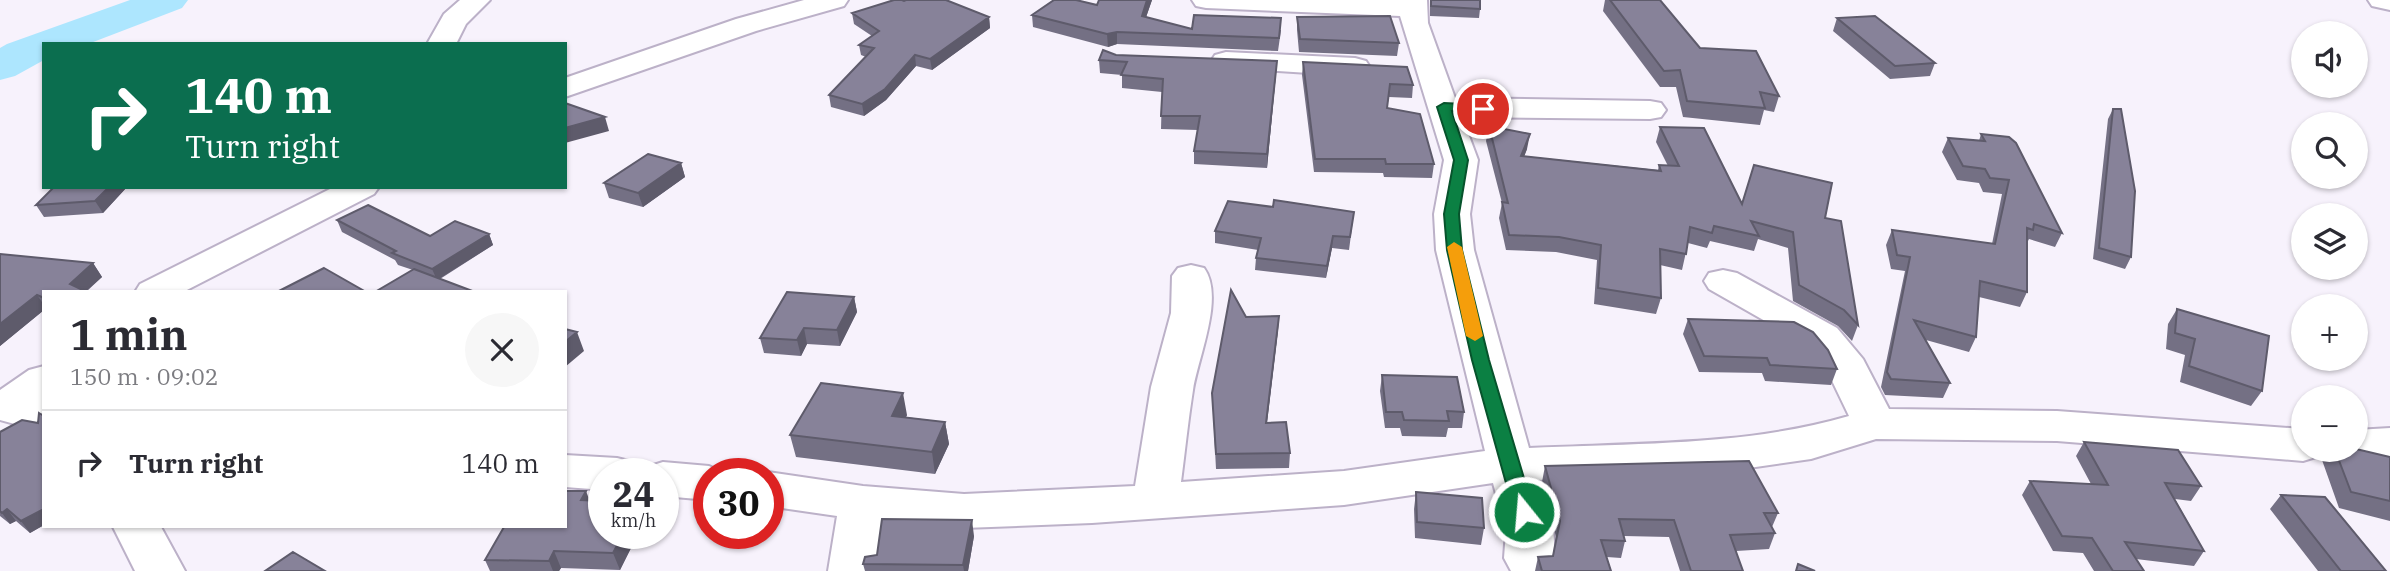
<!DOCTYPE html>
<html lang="en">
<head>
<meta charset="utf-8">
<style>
	body { margin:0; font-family:"IBM Plex Serif",serif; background:#f7f7f7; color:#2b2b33; height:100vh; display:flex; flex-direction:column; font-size:26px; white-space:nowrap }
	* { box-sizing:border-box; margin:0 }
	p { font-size:23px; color:#7c7c81 }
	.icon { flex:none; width:38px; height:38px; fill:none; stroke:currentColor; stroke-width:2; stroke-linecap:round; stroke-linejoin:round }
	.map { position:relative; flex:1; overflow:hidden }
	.side { position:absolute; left:42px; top:290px; width:525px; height:238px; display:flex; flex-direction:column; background:#fff; border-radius:0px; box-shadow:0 2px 5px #0004 }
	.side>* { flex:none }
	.hud { position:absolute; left:42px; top:42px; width:525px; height:147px; border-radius:0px; box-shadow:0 2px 5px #0004; background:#0b6e4f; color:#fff; overflow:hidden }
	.controls { position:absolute; left:2291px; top:21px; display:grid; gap:14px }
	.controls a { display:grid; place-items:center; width:77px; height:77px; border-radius:50%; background:#fff; box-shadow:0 2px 5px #0004; font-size:35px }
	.speed { position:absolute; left:588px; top:458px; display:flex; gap:14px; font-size:35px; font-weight:700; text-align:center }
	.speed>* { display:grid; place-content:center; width:91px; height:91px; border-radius:50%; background:#fff; box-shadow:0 2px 5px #0004; line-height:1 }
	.speed small { font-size:18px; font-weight:400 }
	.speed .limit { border:10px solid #d22; background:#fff; color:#111 }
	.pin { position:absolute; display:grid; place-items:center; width:60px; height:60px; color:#fff; margin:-30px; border:4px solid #fff; border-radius:50%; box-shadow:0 2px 7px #0007 }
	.me { position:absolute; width:77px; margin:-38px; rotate:343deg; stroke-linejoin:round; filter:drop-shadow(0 0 5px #0008) }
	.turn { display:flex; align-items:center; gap:24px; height:147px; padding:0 28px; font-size:32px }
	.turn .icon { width:91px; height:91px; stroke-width:2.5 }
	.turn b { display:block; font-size:49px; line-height:60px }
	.round { display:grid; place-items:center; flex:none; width:74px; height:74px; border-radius:37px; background:#f7f7f7 }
	.headline { display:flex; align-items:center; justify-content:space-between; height:119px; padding:0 28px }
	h1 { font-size:42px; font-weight:800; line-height:52px }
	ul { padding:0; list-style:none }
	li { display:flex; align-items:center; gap:21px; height:105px; padding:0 28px; border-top:2px solid #e1e1e2 }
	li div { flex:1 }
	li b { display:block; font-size:26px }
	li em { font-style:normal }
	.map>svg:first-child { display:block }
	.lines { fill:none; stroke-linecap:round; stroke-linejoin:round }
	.river { fill:#ade6fe; fill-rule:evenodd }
	.minor-casing { stroke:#bcb1c8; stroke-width:4 }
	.minor { fill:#fff; fill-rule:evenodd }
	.wall { fill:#747084 }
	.shaded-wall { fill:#5e5b6b }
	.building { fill:#878299; stroke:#5e5b6b; stroke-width:2 }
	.route { fill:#0b8043; stroke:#07532c; stroke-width:2 }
	.slow { fill:#f59e0b }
</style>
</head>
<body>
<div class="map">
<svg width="2390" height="571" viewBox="0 0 2390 571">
	<rect width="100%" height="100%" fill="#f7f2fc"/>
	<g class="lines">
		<path class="river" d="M130 0H188L182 8 88 44H44V60L15 76 0 80V48L7 44Z"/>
		<g class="minor-casing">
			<path id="minor" d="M460 0H490L466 24 456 44H427L444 14Z
				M804 0H848L844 6 756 31 565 97V78L736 19Z
				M1192 0H1427L1428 23 1455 98 1650 101 1661 103 1666 110 1661 117 1650 119 1462 117 1478 160 1470 214 1474 250 1529 448C1636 443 1746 446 1849 416L1824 364 1809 346 1709 289 1704 281 1709 273 1723 270 1737 273 1837 328 1863 359 1889 409 2057 411 2303 429V450H2323L2319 456 2303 461 2057 441 1876 439 1811 459 1728 471 1538 480C1548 510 1563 541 1547 571H1511L1504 558 1506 531 1493 483 1344 505 1092 523 964 528 884 522 878 571H828L837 516 768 506V474H761L768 472 863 486 964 494 1135 486 1151 387 1171 313 1172 276 1178 268 1191 265 1204 268C1225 297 1198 357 1193 390 1188 421 1185 452 1181 482L1344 471 1485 451 1436 250 1434 214 1444 160 1400 16 1206 8 1196 6Z
				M2368 0H2390V10L2372 6Z
				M1226 52 1355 58 1366 61 1370 67 1366 73 1355 76 1215 67 1211 61 1215 55Z
				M334 187H379L374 194 183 292H135L140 284Z
				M44 366V432L0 420V390L29 370Z
				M2390 428V460L2356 461 2340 456 2336 450H2356V430Z
				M565 455 617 458 633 462 640 474H604V490L565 487Z
				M663 462 709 466 727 474H709V500L663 496V474H643L647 467Z
				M113 527H161L185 571H135Z"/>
		</g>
		<use href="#minor" class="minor"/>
	</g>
	<path class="wall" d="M1099 0H1152L1146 17 1192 29 1281 30 1278 51 1117 44 1108 47 1033 27 1032 15 1097 5Z
		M1430 0H1480V9L1479 18 1430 16Z
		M1605 0H1660L1700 48 1779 96 1774 112 1764 110 1760 125 1683 117 1676 87H1660L1603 11Z
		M904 1 989 17 990 28 932 70 916 66 886 100 864 116 831 107 829 95 866 57 861 55 859 45 872 36 854 24 852 13Z
		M1297 17 1399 43 1397 56 1299 52 1297 30Z
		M1837 18 1935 63 1930 76 1890 79 1833 31Z
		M1116 55 1276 74 1267 168 1194 164V151L1198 130 1161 129 1162 92 1122 88V75L1100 73 1099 60Z
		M1303 62 1413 85 1412 98 1389 97 1387 108 1434 164 1432 178 1384 177 1383 173 1314 172 1302 75Z
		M2113 109 2131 257 2125 269 2093 259 2108 119Z
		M1489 126 1527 149 1524 156 1658 170 1659 165 1668 166 1656 142 1660 127 1742 204 1825 218 1858 325 1852 341 1838 326 1793 301 1788 248 1758 239 1754 251 1710 241 1707 248 1688 243 1682 270 1660 265 1661 298 1656 314 1594 304 1597 260 1556 252 1506 250 1499 218 1502 203 1486 141Z
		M1981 134 2062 233 2055 247 2029 239 2027 243V292L2020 307 1979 297 1976 337 1969 352 1926 340 1950 383 1943 398 1885 395 1881 387 1905 271 1891 269 1886 245 1892 230 1992 244 2002 194 1983 192 1979 183 1957 180 1942 152 1948 138 1979 141Z
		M681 163 685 177 643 207 609 198 604 183Z
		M127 187 103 213 44 217 36 205Z
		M1273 207 1354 212 1349 250 1332 248 1326 278 1255 270 1256 258 1258 250 1215 243V231Z
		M337 220 430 236 489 234 493 245 440 279 398 265 395 260 342 232Z
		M0 254 93 263 102 277 86 292H44V310L0 346Z
		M854 297 857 312 840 346 807 344 801 356 764 353 760 338Z
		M2177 309 2262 391 2251 406 2180 382 2185 355 2166 349 2168 324Z
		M1279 316 1278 330 1267 423 1290 453 1289 468 1216 469 1212 393Z
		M1688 319 1837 369 1831 385 1765 381 1762 373 1699 372 1683 334Z
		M1382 375 1464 412 1462 428H1448L1446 437 1402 436 1400 428H1385L1380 391Z
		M907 415 906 417 945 422 949 444 935 474 796 457 790 435Z
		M44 416V525L30 533 16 521 10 524 0 516V432L38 423Z
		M2084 442 2201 486 2191 501 2175 499 2204 551 2194 566 2136 559 2144 571H2094L2083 553 2053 551 2022 495 2030 481 2091 484 2076 456Z
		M2329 450H2356L2390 457V521L2339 508 2322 460Z
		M1545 466 1778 513 1772 527 1775 533 1769 549 1736 551 1743 571H1680L1669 537 1624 536 1625 541 1621 558 1607 557 1611 571H1535L1538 557 1553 556 1556 537 1542 482Z
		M1416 492 1484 528 1481 545 1415 538 1414 509Z
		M2281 495 2386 571H2318L2270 509Z
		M590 500 638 534 620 570 561 568 559 571H490L485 560Z
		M974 536 968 571H865L863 564Z"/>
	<path class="shaded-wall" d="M1147 0H1152L1142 29V16Z
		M989 17 990 28 932 70 930 59Z
		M1117 32V44L1108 47 1107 34Z
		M915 55 916 66 886 100 864 116 862 104Z
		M1277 61 1276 74 1267 168V154Z
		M605 117 609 131 565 143V128Z
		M1530 134 1527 149 1519 170 1521 156Z
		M681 163 685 177 643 207 638 193Z
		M109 187H127L103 213 95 201Z
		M489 234 493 245 437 280 432 269Z
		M1333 236 1332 248 1326 278 1327 266Z
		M93 263 102 277 85 292 70 284Z
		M37 295 44 305V310L0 346V324Z
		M854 297 857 312 840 346 837 330Z
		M1279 316 1278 330 1265 437 1266 423Z
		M804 328 807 344 801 356 797 340Z
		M577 332 584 351 565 367V342Z
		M903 393 907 415 896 437 892 416Z
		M945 422 949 444 935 474 932 452Z
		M586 491 592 507 581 500Z
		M7 509 16 521 10 524 2 513Z
		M44 509V525L30 533 21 521Z
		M972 520 974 536 968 571H964L963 565Z
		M623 534H638L620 570 613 553Z
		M554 551 561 568 559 571H553L549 561Z"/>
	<path class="building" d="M894 0H902L904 1 906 0H946L989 17 930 59 915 55 885 89 862 104 829 95 874 48 859 45 879 31 852 13Z
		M1054 0H1076L1097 5 1099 0H1147L1142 16 1192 29 1194 15 1281 18 1279 38 1117 32 1107 34 1032 15Z
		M1431 0H1480V9L1431 6Z
		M1610 0H1660L1700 48 1756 51 1779 96 1760 92 1765 108 1687 101 1680 70 1664 71Z
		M1390 16 1399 43 1300 39 1297 17Z
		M1875 16 1935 63 1895 66 1837 18Z
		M1103 50 1116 55 1277 61 1267 154 1194 151 1200 116H1161L1163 79 1121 75 1127 62 1099 60Z
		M1303 62 1407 67 1413 85 1390 84 1387 108 1420 114 1434 164H1386L1385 159H1315Z
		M565 103 605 117 565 128Z
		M2113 109H2121L2135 191 2131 257 2099 248Z
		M1489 126 1530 134 1521 156 1661 171 1659 165 1679 166 1660 127 1704 128 1742 204 1754 165 1832 183 1825 218 1841 221 1858 325 1844 310 1799 285 1793 232 1751 221 1759 236 1714 226 1712 233 1690 227 1686 254 1660 249 1661 298 1598 288 1601 245 1559 237 1509 235 1502 202 1508 203Z
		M1981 134 2009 137 2016 143 2062 233 2034 224 2033 230 2027 228V292L1980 281 1976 337 1914 320 1950 383 1891 379 1887 372 1910 257 1897 255 1892 230 1995 244 2009 180 1990 178 1985 169 1963 166 1948 138 1985 141Z
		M648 154 681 163 638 193 604 183Z
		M54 187H109L95 201 36 205Z
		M1274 200 1354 212 1350 237 1333 236 1327 266 1256 258 1261 238 1215 231 1228 201 1273 207Z
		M368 205 430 236 455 221 489 234 432 269 392 253 396 251 337 220Z
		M0 254 93 263 70 284 87 292H44V298L37 295 0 324Z
		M324 268 366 292H277Z
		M414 269 475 292H375Z
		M1231 290 1246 317 1279 316 1266 423 1286 422 1290 453 1216 454 1212 393Z
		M787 292 854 297 837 330 804 328 797 340 760 338Z
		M2177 309 2269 336 2262 391 2189 366 2195 339 2175 333Z
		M1688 319 1794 322 1813 332 1828 350 1837 369 1770 365 1767 358 1704 356Z
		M565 329 577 332 565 342Z
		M1382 375 1457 377 1464 412 1447 411 1449 421 1404 420 1402 412H1386Z
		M821 383 903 393 892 416 945 422 932 452 790 435Z
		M39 413 44 416V509L21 521 7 509 2 513 0 511V432L22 420 38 423Z
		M2084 442 2178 450 2201 486 2165 483 2204 551 2125 542 2144 571H2113L2092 538 2062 536 2030 481 2108 485Z
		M2356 449 2390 457V501L2351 492 2335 450Z
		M1749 461 1778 513H1764L1775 533 1730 535 1743 571H1691L1674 520 1619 519 1625 541 1601 540 1611 571H1542L1538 557 1553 556 1560 521 1545 466Z
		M565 491H586L581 500 604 501V534H623L613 553 554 551 549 561 485 560 504 527H565Z
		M1416 492 1482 498 1484 528 1417 522Z
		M2281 495 2325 497 2386 571H2341Z
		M882 519 972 520 963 565 863 564 865 557 877 555Z
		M293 552 325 571H265Z
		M1798 564 1815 571H1796Z"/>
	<path class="route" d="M1444 103 1483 105 1490 109 1483 113 1452 111 1468 160 1459 214 1462 250 1489 360 1534 512 1524 519 1514 512 1472 360 1447 250 1444 214 1454 160 1437 107Z"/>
	<path class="slow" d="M1454 242 1462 247 1483 336 1475 341 1466 336 1447 247Z"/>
</svg>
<div class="controls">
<a><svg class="icon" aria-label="sound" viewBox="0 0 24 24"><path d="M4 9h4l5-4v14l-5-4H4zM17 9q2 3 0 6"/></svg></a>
<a><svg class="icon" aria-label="search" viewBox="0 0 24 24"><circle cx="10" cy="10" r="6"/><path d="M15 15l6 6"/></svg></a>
<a><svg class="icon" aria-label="layers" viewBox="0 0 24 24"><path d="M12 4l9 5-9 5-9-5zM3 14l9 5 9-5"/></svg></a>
<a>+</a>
<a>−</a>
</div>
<div class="speed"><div>24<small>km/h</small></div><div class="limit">30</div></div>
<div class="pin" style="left:1483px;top:109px;background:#d93025"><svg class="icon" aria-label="arrive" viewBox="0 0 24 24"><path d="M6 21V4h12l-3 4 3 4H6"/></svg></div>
<svg class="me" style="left:1524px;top:512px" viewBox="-20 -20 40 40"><circle r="17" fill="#0b8043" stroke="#fff" stroke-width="3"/><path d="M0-11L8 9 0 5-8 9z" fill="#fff"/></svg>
<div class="hud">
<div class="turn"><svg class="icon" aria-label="right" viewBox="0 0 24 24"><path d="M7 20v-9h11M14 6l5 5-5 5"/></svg><div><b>140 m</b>Turn right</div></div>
</div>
<section class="side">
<div class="headline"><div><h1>1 min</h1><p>150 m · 09:02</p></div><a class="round"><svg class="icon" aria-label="close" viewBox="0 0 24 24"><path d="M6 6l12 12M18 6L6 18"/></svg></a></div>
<ul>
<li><svg class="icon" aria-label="right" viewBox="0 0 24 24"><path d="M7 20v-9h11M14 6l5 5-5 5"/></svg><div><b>Turn right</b></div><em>140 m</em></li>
</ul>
</section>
</div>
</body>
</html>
